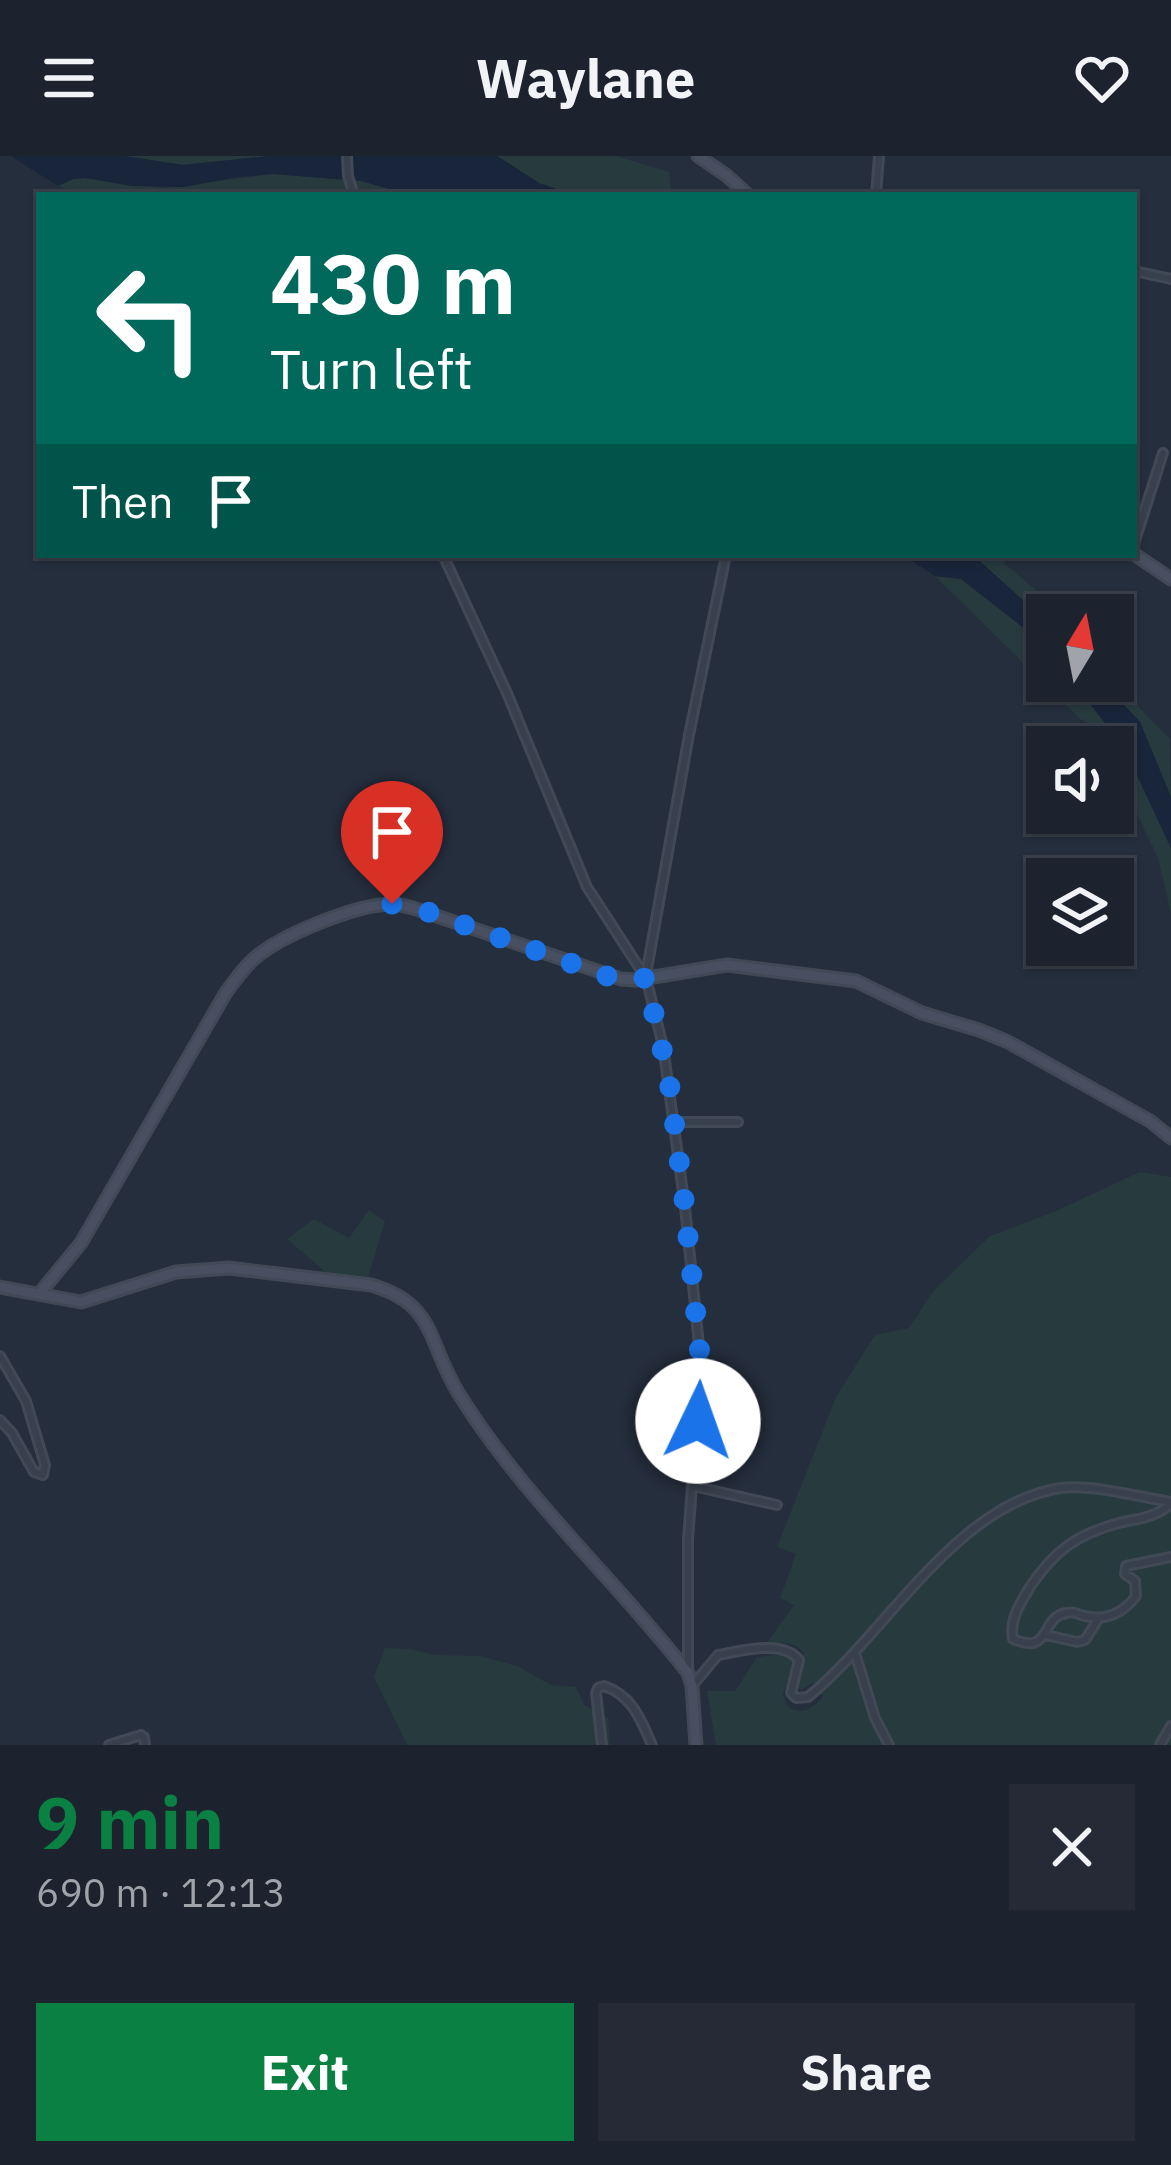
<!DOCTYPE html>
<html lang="en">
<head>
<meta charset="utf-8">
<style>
	body { margin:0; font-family:"IBM Plex Sans",sans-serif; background:#252a36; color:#f1f3f6; height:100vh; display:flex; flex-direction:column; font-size:45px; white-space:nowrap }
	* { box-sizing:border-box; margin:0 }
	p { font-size:39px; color:#a0a4aa }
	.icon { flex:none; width:66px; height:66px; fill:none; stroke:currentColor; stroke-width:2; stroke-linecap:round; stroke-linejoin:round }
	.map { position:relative; height:1589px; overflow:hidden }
	.sheet { display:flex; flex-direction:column; background:#1c222e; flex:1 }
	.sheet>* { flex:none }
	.guide { position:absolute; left:36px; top:36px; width:1101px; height:366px; border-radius:0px; box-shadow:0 3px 9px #0004,0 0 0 3px #3a3f4a; background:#00695c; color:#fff; overflow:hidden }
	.needle { width:78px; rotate:10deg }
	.tools { position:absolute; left:1026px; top:438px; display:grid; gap:24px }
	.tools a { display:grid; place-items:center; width:108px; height:108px; border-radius:0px; background:#1c222e; box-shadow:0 3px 9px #0004,0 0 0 3px #3a3f4a; font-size:60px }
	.pin { position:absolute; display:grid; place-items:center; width:102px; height:102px; color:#fff; margin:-123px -51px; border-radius:50% 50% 50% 0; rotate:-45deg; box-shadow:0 0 12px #0007 }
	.pin .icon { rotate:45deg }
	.me { position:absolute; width:132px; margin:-66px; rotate:3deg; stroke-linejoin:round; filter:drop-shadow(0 0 9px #0008) }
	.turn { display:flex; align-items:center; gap:42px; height:252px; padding:0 36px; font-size:54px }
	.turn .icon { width:156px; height:156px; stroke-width:2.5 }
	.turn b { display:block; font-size:84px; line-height:102px }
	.then { display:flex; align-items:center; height:114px; padding:0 36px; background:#0003; gap:24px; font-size:45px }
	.round { display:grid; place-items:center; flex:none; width:126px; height:126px; border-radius:0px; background:#252a36 }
	.head { display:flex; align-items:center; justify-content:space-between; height:204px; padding:0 36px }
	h1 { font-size:72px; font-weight:800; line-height:90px; color:#0b8043 }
	.primary-button { display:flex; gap:24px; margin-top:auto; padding:24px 36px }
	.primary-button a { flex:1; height:138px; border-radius:0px; background:#0b8043; color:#fff; font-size:48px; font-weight:800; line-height:138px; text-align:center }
	.primary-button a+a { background:#252a36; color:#f1f3f6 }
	header { display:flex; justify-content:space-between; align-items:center; height:156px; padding:0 36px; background:#1c222e; font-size:54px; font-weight:800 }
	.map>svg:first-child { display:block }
	.green { fill:#273a3e }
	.water { fill:#19253a }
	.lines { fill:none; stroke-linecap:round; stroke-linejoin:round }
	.street-casing { stroke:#424956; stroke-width:12 }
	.secondary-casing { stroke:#424956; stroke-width:15 }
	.street { stroke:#39404d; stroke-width:6 }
	.secondary { stroke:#474f60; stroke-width:9 }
	.route { stroke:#1a73e8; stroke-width:21; stroke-dasharray:0 37.8 }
</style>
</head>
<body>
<header><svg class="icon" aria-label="menu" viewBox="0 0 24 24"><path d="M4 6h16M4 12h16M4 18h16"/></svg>Waylane<svg class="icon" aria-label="heart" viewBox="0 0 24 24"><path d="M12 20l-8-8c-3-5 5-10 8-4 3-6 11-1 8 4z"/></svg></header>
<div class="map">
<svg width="1171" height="1589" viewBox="0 0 1171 1589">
	<rect width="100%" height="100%" fill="#252e3d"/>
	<path class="green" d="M125 0H269L183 9Z
		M497 0H616L669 16 671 33 681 39H574L539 27Z
		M274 18 361 25 411 39H80L58 30 73 23 85 22 163 32Z
		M973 399H1009L1004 407 1065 459H1047V466Z
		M935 420 961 423 1030 477 1047 496V525H1072L1124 591 1171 692V757L1158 702 1117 616 1113 605V591H1108L1100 573 1081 564Z
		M1101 525H1113L1170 583 1171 641 1140 566Z
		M1140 1016 1171 1021V1589H716L707 1535H735L757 1501C770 1500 786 1495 795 1506L783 1538 789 1552C805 1559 811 1553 823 1541L813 1527 801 1534 796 1532 794 1527 799 1521 804 1497C792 1484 782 1487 765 1489L794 1449 780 1442 796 1398 777 1391 836 1241 875 1179 909 1172 934 1134 990 1080 1056 1055Z
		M369 1054 385 1065 367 1125 323 1118 324 1115 287 1083 314 1063 349 1082Z
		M385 1492 410 1493 434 1499 480 1500 517 1510 551 1529 576 1531 584 1549 608 1562 610 1589H407L374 1521Z"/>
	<path class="water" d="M11 0H125L183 9 269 0H497L539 27 574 39H411L361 25 273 18 237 21 184 31 132 30 85 22 73 23 58 30Z
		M903 399H973L1047 466V496L1030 477 961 423 935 420Z
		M1072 525H1101L1140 566 1171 641V692L1124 591Z"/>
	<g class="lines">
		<g class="street-casing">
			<path id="street" d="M347 0 348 20 354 39
				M876 39 879 0
				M1134 115 1171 123
				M1134 388 1163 297
				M443 399 507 537 587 731 646 822 663 890 685 1051 701 1209 688 1384V1513
				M646 819 689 579 726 399
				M674 966H738
				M0 1200 26 1245 45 1309 43 1319 34 1316 12 1277 0 1264
				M693 1330 777 1349
				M1171 1347C1158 1361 1137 1363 1119 1367 1077 1378 1054 1395 1030 1431 1020 1448 1009 1464 1013 1483 1052 1500 1040 1461 1066 1457 1077 1455 1075 1458 1085 1460 1107 1465 1124 1456 1136 1440L1135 1425 1125 1418 1126 1410 1171 1401
				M1046 1479 1077 1486 1085 1484 1099 1462
				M855 1497 875 1562 889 1589
				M692 1530 718 1499C741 1495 783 1483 799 1504L791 1537 796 1542 808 1541C886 1478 956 1347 1061 1332 1093 1328 1138 1341 1171 1346
				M109 1589 141 1579 144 1581 145 1589
				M602 1589 596 1537 598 1532 604 1530C632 1539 641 1564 652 1589
				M1160 1589 1171 1570"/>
		</g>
		<g class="secondary-casing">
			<path id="secondary" d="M698 0 726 19 748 39
				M1134 398 1171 423
				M0 1131 81 1146 176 1116 229 1112 371 1129C437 1148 427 1187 459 1238 522 1340 614 1422 688 1517L692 1530 696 1589
				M39 1138 81 1087 225 838C234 825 244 811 256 801 284 778 355 749 391 748 401 748 410 751 419 754L621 823 635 824 727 809 856 825 922 857 979 874 1008 886 1150 965 1171 982"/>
		</g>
		<use href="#street" class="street"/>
		<use href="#secondary" class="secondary"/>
	</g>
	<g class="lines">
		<path class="route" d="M392 748 428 756 610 821 626 824 646 822 669 924 685 1051 701 1209 698 1265"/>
	</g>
</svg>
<div class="tools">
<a><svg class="needle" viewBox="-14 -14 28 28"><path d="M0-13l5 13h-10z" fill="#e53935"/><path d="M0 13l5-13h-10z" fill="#a0a4aa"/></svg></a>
<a><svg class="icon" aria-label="sound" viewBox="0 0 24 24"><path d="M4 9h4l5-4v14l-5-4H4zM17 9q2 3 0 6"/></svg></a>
<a><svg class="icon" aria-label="layers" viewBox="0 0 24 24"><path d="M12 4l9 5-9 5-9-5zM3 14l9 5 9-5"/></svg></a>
</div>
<div class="pin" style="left:392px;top:748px;background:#d93025"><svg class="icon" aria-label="arrive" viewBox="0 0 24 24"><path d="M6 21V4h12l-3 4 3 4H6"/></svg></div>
<svg class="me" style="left:698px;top:1265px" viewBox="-20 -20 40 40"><circle r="19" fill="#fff"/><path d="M0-13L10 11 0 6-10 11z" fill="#1a73e8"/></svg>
<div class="guide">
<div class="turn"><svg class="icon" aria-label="left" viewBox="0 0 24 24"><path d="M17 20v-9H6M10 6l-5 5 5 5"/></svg><div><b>430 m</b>Turn left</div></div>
<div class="then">Then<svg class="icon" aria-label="arrive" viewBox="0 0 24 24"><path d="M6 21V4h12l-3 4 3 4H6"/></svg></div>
</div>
</div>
<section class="sheet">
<div class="head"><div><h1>9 min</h1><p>690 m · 12:13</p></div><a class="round"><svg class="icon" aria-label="close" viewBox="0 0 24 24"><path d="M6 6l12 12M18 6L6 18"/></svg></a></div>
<div class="primary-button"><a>Exit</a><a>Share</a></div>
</section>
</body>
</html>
